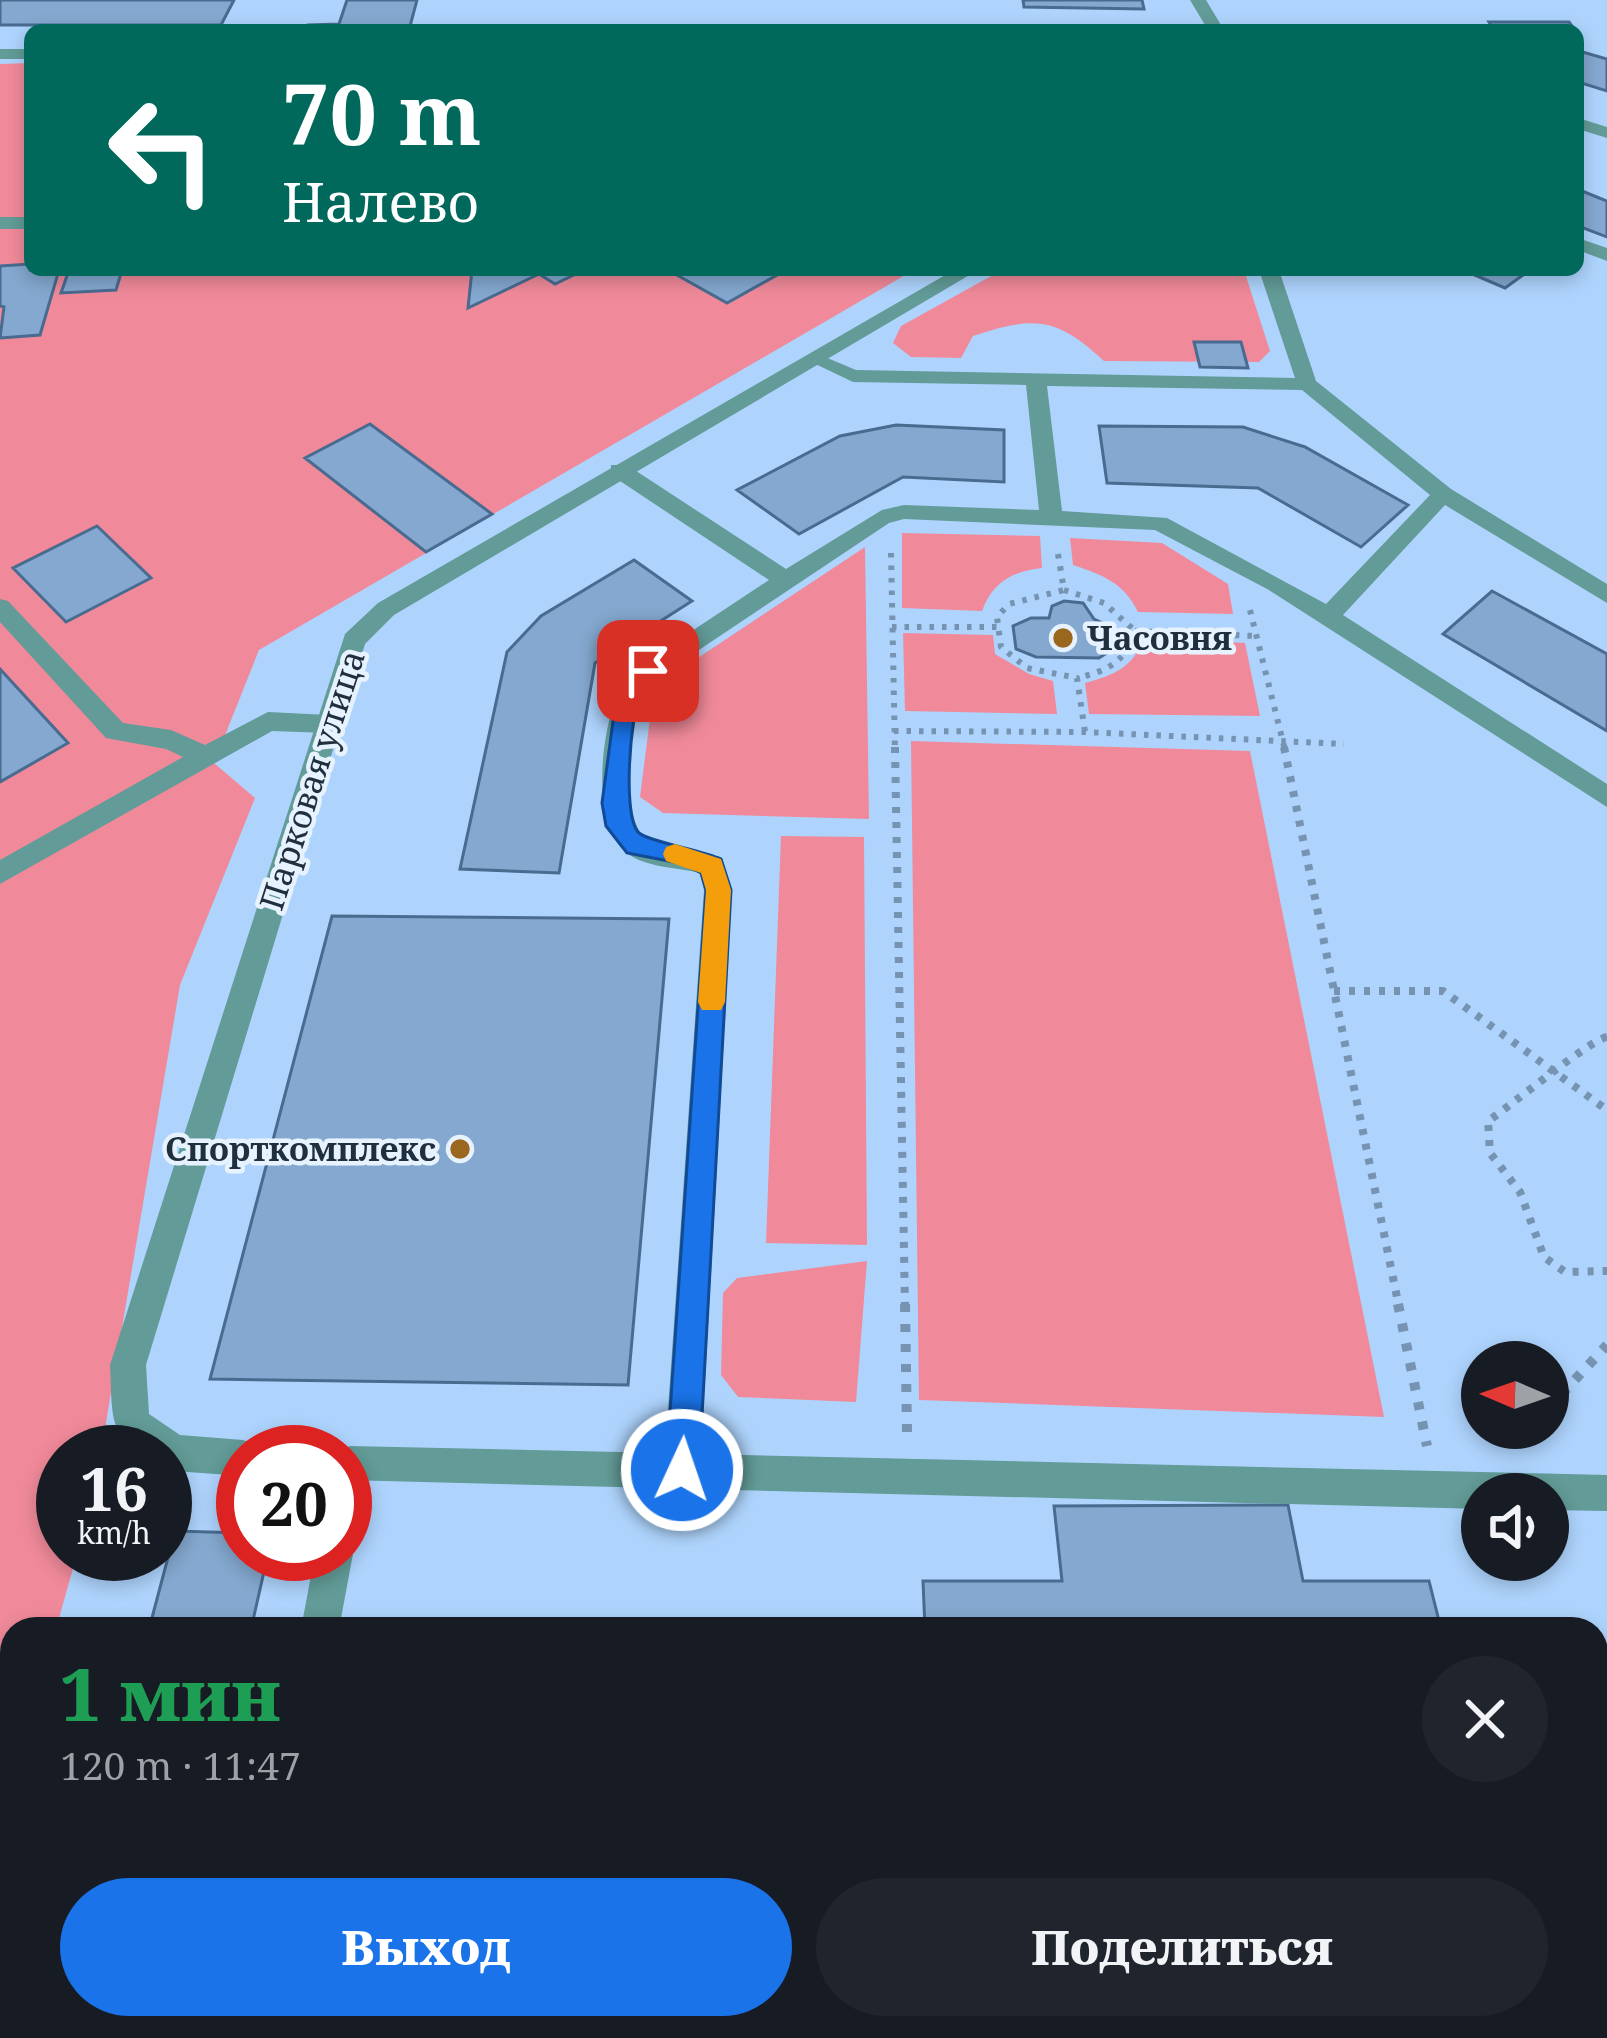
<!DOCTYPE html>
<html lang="ru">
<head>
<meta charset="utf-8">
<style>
	body { margin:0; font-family:"Noto Serif",serif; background:#20242c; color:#f1f3f6; height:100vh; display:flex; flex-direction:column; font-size:45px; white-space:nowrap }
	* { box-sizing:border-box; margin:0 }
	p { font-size:39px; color:#9ea1a6 }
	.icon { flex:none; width:66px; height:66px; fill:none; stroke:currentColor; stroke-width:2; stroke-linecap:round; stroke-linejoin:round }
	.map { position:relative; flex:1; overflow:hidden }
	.details { position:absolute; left:0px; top:1617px; width:1608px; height:423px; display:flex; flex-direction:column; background:#171b24; border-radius:36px 36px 0 0; box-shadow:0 6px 18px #0003 }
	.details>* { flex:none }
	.guide { position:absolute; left:24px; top:24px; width:1560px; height:252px; border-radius:18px; box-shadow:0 6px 18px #0003; background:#00695c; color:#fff; overflow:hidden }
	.needle { width:78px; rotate:272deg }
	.fabs { position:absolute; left:1461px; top:1341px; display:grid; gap:24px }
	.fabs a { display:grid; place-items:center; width:108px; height:108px; border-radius:50%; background:#171b24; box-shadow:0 6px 18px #0003; font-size:60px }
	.speed { position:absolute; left:36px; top:1425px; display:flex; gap:24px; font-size:60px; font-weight:700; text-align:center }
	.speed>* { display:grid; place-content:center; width:156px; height:156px; border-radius:50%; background:#171b24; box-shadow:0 6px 18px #0003; line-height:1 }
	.speed small { font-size:30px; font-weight:400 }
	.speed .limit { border:18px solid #d22; background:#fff; color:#111 }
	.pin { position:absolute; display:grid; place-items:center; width:102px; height:102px; color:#fff; margin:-51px; border-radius:24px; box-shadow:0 6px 18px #0006 }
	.me { position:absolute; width:132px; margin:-66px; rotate:3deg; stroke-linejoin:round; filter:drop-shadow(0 0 9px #0008) }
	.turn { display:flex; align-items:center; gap:42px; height:252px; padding:0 60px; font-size:54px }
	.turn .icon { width:156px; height:156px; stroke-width:2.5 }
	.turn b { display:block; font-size:84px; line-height:102px }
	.round { display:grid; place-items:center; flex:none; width:126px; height:126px; border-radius:63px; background:#20242c }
	.headline { display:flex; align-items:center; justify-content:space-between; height:204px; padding:0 60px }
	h1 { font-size:72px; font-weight:800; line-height:90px; color:#1e9e55 }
	.primary-button { display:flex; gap:24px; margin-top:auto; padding:24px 60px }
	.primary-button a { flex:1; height:138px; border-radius:72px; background:#1a73e8; color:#fff; font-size:48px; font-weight:800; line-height:138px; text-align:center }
	.primary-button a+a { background:#20242c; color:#f1f3f6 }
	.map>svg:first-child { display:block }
	.green { fill:#f08a9a }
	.building { fill:#84a8cf; stroke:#496b90; stroke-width:3 }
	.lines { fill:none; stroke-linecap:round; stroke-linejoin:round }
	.path-far2 { stroke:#7693b2; stroke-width:6; stroke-dasharray:4.5 8; stroke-linecap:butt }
	.path-far1 { stroke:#7693b2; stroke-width:8; stroke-dasharray:6 9; stroke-linecap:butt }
	.path { stroke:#7693b2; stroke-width:10; stroke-dasharray:8 12; stroke-linecap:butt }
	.service { fill:#629b97; fill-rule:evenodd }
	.minor { fill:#629b97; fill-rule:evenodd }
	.tertiary { fill:#629b97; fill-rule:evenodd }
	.route { fill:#1a73e8; stroke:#114b97; stroke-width:3 }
	.slow { fill:#f59e0b }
	.poi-dot { fill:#9b671e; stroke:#e7f2ff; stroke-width:4.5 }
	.labels { text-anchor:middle; stroke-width:9; stroke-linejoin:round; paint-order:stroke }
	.poi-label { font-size:33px; font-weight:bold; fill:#202f3e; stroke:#e7f2ff; text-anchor:start }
	.street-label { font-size:33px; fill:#202f3e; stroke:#e7f2ff }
</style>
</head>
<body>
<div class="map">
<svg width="1607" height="2038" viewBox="0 0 1607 2038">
	<rect width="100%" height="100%" fill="#aed4fd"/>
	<path class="green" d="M30 63V270H914L259 650 214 763 255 798 180 985 101 1452H63V1554H77L56 1629H12V1786L0 1828V64Z
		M1002 270H1244L1270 351 1259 362 1104 361C1056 316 1033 316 973 336L961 358 911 357 893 343 901 326Z
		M902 533 1040 536 1042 568C1012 571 992 583 982 611L902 608Z
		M1070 538 1162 543 1228 584 1233 614 1138 612C1124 583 1103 575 1073 565Z
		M865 547 869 819 663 813 640 797 654 687Z
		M903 633 993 635 995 654 1029 674 1053 681 1057 714 905 711Z
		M1144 638 1245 643 1260 716 1089 714 1085 683C1115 675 1133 667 1144 638Z
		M911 741 1250 751 1384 1417 919 1400Z
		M781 836 864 837 867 1245 766 1243Z
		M867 1261 856 1402 738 1397 721 1375 723 1293 737 1278Z"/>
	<path class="building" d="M0 0H234L221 25H0Z
		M347 0H417L409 30H306L308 25 339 24Z
		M1023 0H1142L1144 9 1024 7Z
		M1489 22H1569L1575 30H1494Z
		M1579 51 1607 59V91L1578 82Z
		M1582 191 1607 201V237L1578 226V195Z
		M30 264V270H59L40 335 0 338 4 307 0 306V266Z
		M69 270H122L116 290 61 293Z
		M472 270H584L555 284 539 274 468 308Z
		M668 270H786L727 303Z
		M1463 270H1530L1505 288Z
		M1194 342H1241L1248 368 1200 367Z
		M370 424 492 514 426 552 305 458Z
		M896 425 1004 430V482L903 477 799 534 737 490 840 436Z
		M1099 426 1243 427 1305 447 1408 505 1361 547 1258 488 1107 483Z
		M97 526 151 578 66 622 13 568Z
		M634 560 692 601 595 663 559 873 460 869 507 652 541 616Z
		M1492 591 1607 654V731L1443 634Z
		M1064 601 1083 603 1094 619 1109 626 1113 649 1099 658 1036 657 1016 649 1013 626 1031 618H1049L1052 606Z
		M0 669 68 743 0 782Z
		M332 916 669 919 628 1385 210 1379Z
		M1288 1505 1303 1581H1429L1441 1629H925L923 1581H1062L1054 1506Z
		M175 1531 243 1533V1554H268L251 1629H149Z
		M1596 1738H1607V2038H352L354 2028H1596Z"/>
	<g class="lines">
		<path class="path-far2" d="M891 553 895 750
			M1058 554 1064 590 1009 604 997 617 1001 647 1027 668 1077 678 1085 732
			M1064 590 1104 603 1135 631C1126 662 1107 671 1077 678
			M1250 610 1285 750
			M892 627H998
			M1135 631 1256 636
			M894 731 1085 732 1344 744"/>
		<path class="path-far1" d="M895 747 905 1307
			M1284 747 1399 1307
			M1334 991H1443L1607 1110
			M1607 1037C1588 1041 1512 1105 1488 1121L1490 1153 1520 1192 1544 1257 1565 1272 1607 1271"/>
		<path class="path" d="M905 1304 907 1432
			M1398 1304 1427 1446
			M1548 1409 1607 1345"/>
		<path class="service" d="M1190 0H1206L1224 30H1208Z
			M0 217H30V229H0Z
			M1259 270H1279L1316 381 1451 489 1607 584V603L1445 505 1343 615 1607 784V807L1269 590 1155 530 904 519 889 523 645 686C629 714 617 820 648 840 668 852 700 850 722 858L732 890 701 1454 1607 1475V1511L1548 1510V1494H1482V1509L345 1480V1452H337L350 1446 665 1453 704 890 700 873C677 867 646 868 627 853 586 823 603 710 627 674L769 580 611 475V465H627L786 569 882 510 904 505 1039 510 1026 385 853 382 803 358 813 352 856 370 1295 378ZM1047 386 1302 390 1430 495 1326 604 1167 518 1062 511Z
			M0 599 8 601 123 723 171 730 205 745 268 712 328 715 341 724 328 733 272 731 0 884V860L183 757 166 749 106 738 0 622Z"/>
		<path class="minor" d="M1578 238 1607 248V261L1578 250Z"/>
		<path class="tertiary" d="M0 49H30V59H0Z
			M1578 118 1607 127V138L1578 129Z
			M954 270H978L394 615 365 644 146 1365 149 1414 180 1435 243 1440 256 1445 259 1452H243V1476L174 1471 165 1467V1452C105 1452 113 1412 110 1365L345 634 378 603Z
			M345 1446 363 1451 368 1464 358 1506 345 1511V1452H332Z
			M345 1540 353 1554 339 1629H301L315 1554H345Z
			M225 2028H269L267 2038H223Z"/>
	</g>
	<path class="route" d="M648 663 659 671C654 679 645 686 641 693 630 714 622 818 639 833 650 842 701 850 721 859L731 890 699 1470 694 1482 682 1487 671 1482 666 1470 706 890 701 873 684 864 627 853 606 826 602 803 617 692 640 666Z"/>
	<path class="slow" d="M675 844 721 859 731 890 725 1002 721 1010H702L698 1002 706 890 701 873 666 861 663 854 666 847Z"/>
	<g class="poi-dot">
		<circle cx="1063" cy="638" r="12"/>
		<circle cx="460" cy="1149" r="12"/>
	</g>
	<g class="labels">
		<g class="poi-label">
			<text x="1087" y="650">Часовня</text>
			<text x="436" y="1161" text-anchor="end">Спорткомплекс</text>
		</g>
		<g class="street-label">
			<text transform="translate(312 780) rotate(-72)" y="12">Парковая улица</text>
		</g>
	</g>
</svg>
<div class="fabs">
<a><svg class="needle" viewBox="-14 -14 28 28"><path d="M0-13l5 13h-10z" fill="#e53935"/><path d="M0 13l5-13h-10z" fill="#9ea1a6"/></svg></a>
<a><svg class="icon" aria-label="sound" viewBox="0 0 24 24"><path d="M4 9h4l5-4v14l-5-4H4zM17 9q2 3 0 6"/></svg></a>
</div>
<div class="speed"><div>16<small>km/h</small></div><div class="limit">20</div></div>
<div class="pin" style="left:648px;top:671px;background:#d93025"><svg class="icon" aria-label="arrive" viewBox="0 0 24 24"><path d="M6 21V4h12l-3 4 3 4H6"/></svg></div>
<svg class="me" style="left:682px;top:1470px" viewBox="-20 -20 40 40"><circle r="17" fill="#1a73e8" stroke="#fff" stroke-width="3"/><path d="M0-11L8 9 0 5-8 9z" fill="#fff"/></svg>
<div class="guide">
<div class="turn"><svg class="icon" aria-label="left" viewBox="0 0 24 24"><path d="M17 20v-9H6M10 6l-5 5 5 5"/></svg><div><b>70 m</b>Налево</div></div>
</div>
<section class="details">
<div class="headline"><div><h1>1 мин</h1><p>120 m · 11:47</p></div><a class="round"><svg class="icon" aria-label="close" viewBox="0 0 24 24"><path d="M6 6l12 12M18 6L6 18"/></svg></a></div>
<div class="primary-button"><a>Выход</a><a>Поделиться</a></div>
</section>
</div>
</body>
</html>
